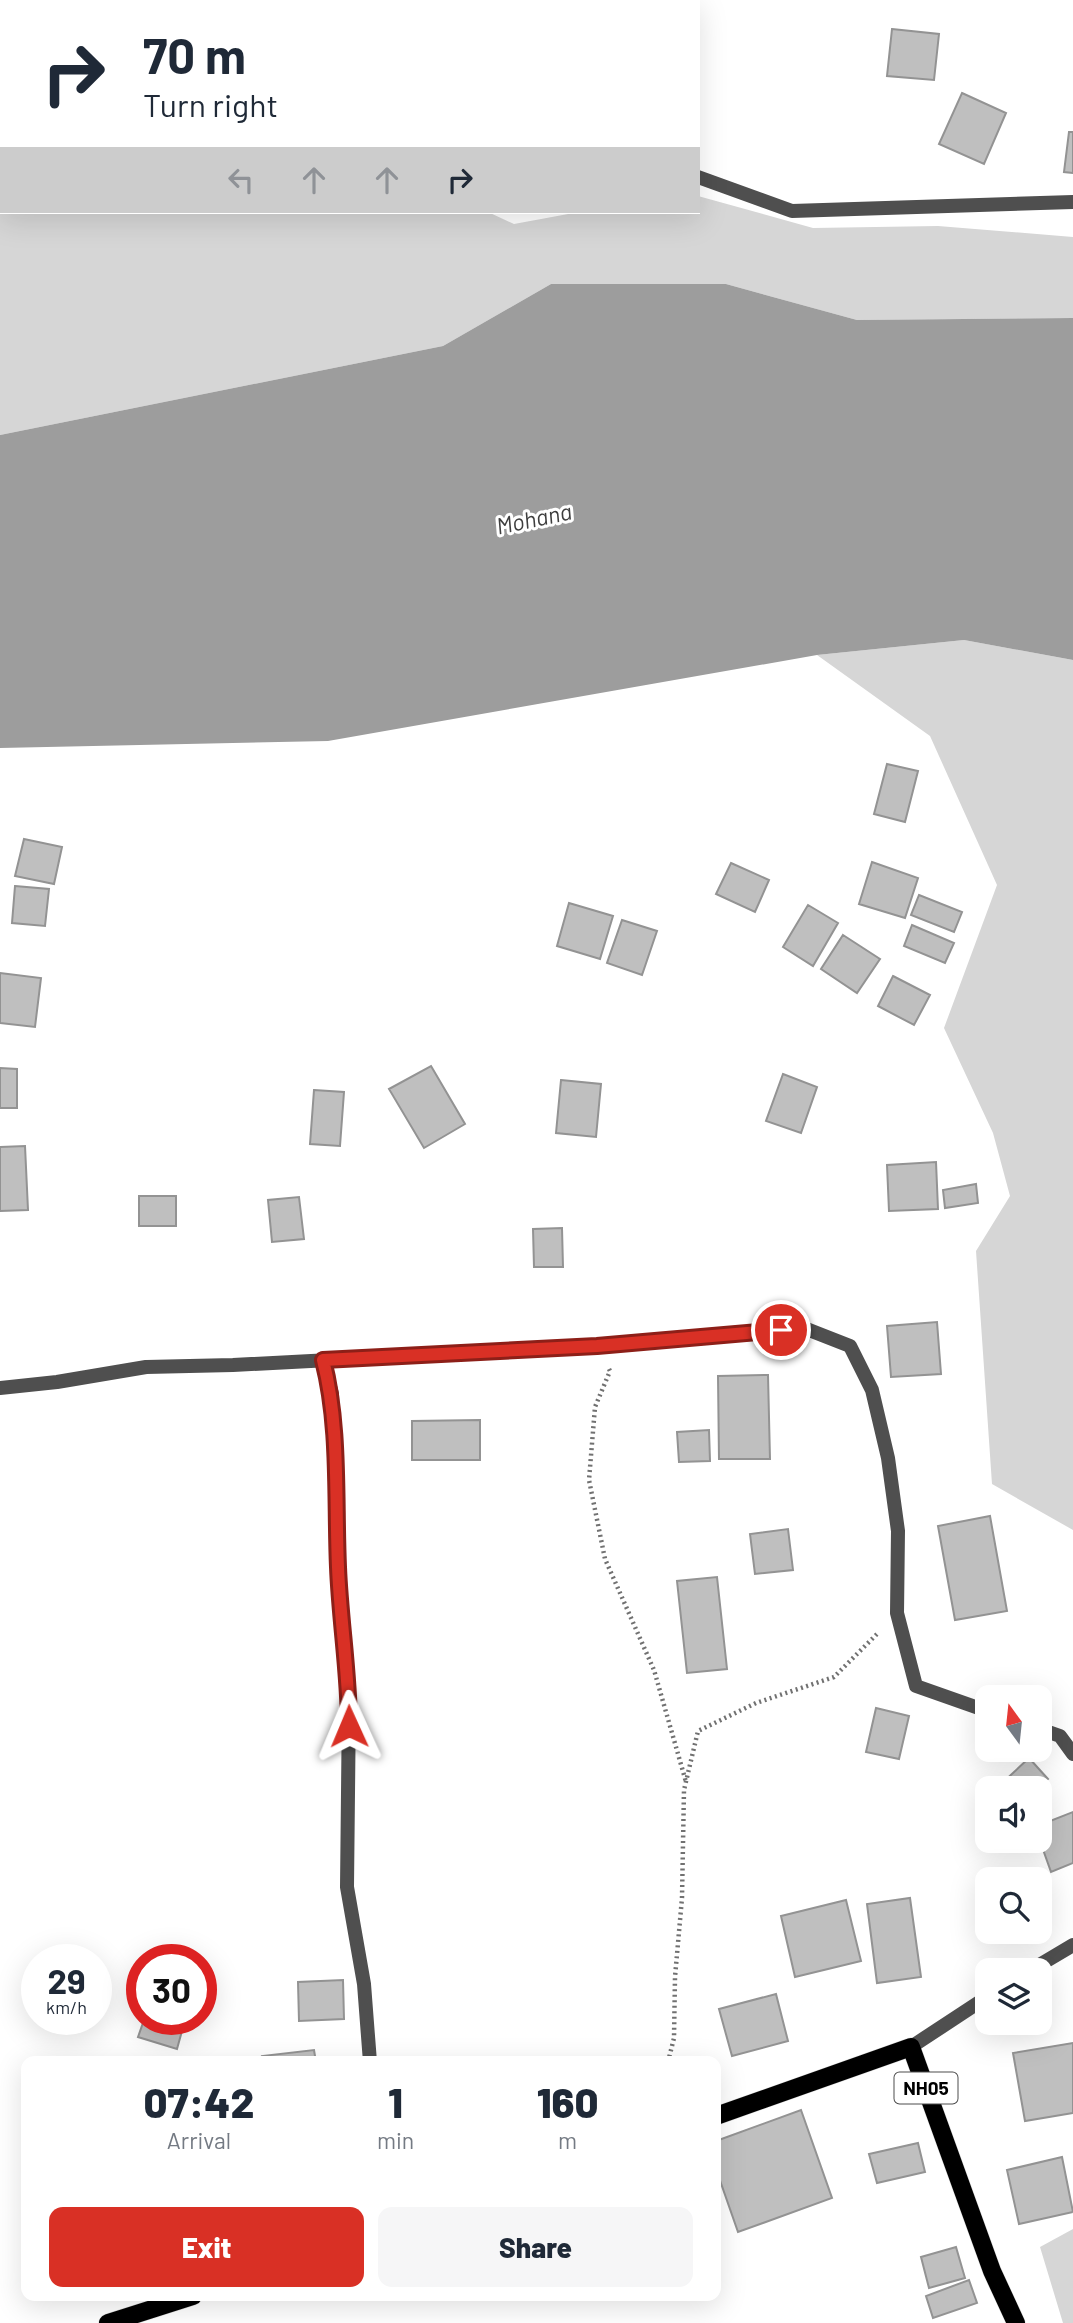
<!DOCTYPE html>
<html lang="en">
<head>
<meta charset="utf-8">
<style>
	body { margin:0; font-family:Barlow,sans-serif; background:#f6f6f7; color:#1f2937; height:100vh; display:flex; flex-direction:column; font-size:26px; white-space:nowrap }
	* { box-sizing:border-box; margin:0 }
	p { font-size:23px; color:#747a83 }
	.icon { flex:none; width:38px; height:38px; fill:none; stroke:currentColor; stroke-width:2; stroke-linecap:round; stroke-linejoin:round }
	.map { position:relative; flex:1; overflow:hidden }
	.sheet { position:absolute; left:21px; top:2056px; width:700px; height:245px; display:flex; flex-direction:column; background:#fff; border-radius:14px; box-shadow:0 7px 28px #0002 }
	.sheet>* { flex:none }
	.guide { position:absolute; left:0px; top:0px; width:700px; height:214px; box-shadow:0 7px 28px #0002; background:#fff; color:#1f2937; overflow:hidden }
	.needle { width:46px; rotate:345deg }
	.controls { position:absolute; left:975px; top:1685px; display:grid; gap:14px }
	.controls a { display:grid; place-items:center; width:77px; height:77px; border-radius:14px; background:#fff; box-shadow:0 7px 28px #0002; font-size:35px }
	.speed { position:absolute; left:21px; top:1944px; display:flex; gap:14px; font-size:35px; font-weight:700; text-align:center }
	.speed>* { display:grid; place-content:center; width:91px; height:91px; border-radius:50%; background:#fff; box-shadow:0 7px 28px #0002; line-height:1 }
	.speed small { font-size:18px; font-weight:400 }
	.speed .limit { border:10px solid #d22; background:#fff; color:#111 }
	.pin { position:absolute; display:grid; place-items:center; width:60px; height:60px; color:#fff; margin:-30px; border:4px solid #fff; border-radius:50%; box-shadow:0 2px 7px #0007 }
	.me { position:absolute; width:77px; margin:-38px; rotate:359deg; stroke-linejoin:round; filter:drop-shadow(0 0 5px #0008) }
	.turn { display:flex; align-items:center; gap:24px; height:147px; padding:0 28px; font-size:32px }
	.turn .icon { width:91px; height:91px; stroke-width:2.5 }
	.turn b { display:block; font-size:49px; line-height:60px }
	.lanes { display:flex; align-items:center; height:66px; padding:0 28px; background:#0003; justify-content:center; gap:35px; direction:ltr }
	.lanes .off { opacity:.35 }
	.eta { display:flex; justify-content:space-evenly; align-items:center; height:119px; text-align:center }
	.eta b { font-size:42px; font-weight:800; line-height:49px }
	.action { display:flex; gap:14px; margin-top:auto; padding:14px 28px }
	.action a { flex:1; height:80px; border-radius:14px; background:#d93025; color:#fff; font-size:28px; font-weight:800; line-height:80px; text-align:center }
	.action a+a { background:#f6f6f7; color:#1f2937 }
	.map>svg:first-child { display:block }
	.green { fill:#d6d6d6 }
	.water { fill:#9d9d9d }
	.building { fill:#bfbfbf; stroke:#939393; stroke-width:2 }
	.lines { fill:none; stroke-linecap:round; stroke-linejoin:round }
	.primary-casing { stroke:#dbdbdb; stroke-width:19 }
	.path { stroke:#717171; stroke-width:4.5; stroke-dasharray:2 3.5; stroke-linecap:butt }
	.street { stroke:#4f4f4f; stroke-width:14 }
	.primary { stroke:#000; stroke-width:18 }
	.route-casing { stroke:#8d1f18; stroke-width:18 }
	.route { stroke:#d93025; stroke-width:12 }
	.labels { text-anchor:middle; stroke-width:6; stroke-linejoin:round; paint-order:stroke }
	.shield { fill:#fff; stroke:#4c4c4c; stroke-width:2 }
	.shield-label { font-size:19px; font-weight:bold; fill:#000 }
	.water-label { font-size:23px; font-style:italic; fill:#3e3e3e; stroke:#fff }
</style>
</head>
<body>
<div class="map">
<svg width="1073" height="2323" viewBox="0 0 1073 2323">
	<rect width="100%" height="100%" fill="#fff"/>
	<path class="green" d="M0 89H2V212H488L514 224 579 212H698V196L813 228 938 226 1073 237V318L857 320 726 284H551L443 346 0 435Z
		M964 640 1073 660V1530L992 1484 976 1251 1010 1196 993 1133 944 1028 997 885 930 736 817 655Z
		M1073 2229V2323H1063L1040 2247Z"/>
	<path class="water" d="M551 284H726L857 320 1073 318V660L964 640 817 655 328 741 0 748V435L443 346Z"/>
	<path class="building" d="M892 29 939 34 934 80 887 76Z
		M0 30H2V75L0 76Z
		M962 93 1006 113 984 164 939 144Z
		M1069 132H1073V173L1064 172Z
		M887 764 918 771 905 822 874 814Z
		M24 839 62 847 54 884 15 876Z
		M872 862 918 878 905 918 859 904Z
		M731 863 769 880 755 912 716 894Z
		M15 886 49 889 45 926 12 923Z
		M919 895 962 912 954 932 911 915Z
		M569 903 613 916 600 959 557 946Z
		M808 905 838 923 813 966 783 947Z
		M622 920 657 931 642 975 607 963Z
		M912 925 954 943 945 963 904 946Z
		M843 935 880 959 857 993 821 969Z
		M0 973 41 978 35 1027 0 1023Z
		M893 976 930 995 914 1025 878 1006Z
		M431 1066 465 1124 424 1148 389 1089Z
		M0 1068 17 1069V1108H0Z
		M783 1074 817 1087 801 1133 766 1121Z
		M561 1080 601 1084 596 1137 556 1133Z
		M314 1090 344 1092 340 1146 310 1144Z
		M25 1146 28 1210 0 1211V1147Z
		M936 1162 938 1209 889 1211 887 1165Z
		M976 1184 978 1203 945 1208 943 1190Z
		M139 1196H176V1226H139Z
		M299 1197 304 1239 272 1242 268 1200Z
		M562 1228 563 1267H534L533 1229Z
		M937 1322 941 1374 891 1377 887 1326Z
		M768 1375 770 1459H719L718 1376Z
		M480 1420V1460H412V1421Z
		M709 1430 710 1461 679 1462 677 1432Z
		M990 1516 1007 1611 955 1620 938 1526Z
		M788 1529 793 1570 755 1574 750 1534Z
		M717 1577 727 1669 687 1673 677 1581Z
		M876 1708 909 1716 899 1759 866 1752Z
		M1029 1758 1048 1779 1038 1788H1001L999 1786Z
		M1073 1812V1863L1051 1872 1040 1841V1825Z
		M910 1898 921 1977 877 1983 867 1904Z
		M846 1900 861 1961 795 1977 781 1916Z
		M343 1980 344 2019 299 2021 298 1982Z
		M776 1994 788 2041 732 2056 719 2009Z
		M144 2020H185L177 2049 138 2037Z
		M1073 2043V2113L1025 2121 1013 2053Z
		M314 2050 316 2062H263L262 2056Z
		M801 2110 832 2198 738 2232 716 2169V2141Z
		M918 2143 925 2172 877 2183 869 2154Z
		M1062 2157 1073 2212 1019 2224 1007 2170Z
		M956 2247 965 2278 929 2288 921 2257Z
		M969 2280 977 2303 933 2318 926 2296Z"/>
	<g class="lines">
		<g class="primary-casing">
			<path id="primary" d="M716 2116 911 2047 992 2271 1016 2323
				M108 2323 193 2296"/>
		</g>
		<path class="path" d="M609 1369 610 1371 595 1407 589 1480 605 1559 654 1670 686 1782
			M668 2062 674 2038 675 1977 682 1898 684 1790 698 1731 756 1703 834 1677 877 1634"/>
		<path class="street" d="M193 0 198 2
			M698 177 792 211 1073 202
			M323 1360 332 1394 338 1570 349 1699 347 1887 364 1984 370 2062
			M0 1388 57 1382 146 1367 233 1365 597 1346 804 1328 850 1346 872 1390 888 1458 898 1531 897 1613 916 1686 987 1711
			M1040 1729 1060 1736 1073 1754
			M1031 1970 1073 1945
			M911 2047 987 1997"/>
		<use href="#primary" class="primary"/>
	</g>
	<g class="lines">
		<g class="route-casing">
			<path id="route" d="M349 1726C349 1673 340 1620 338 1567 335 1498 340 1426 323 1360L597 1346 781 1330"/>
		</g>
		<use href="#route" class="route"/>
	</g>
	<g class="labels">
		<rect class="shield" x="894.5" y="2072.5" width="63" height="31" rx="5"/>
		<g class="shield-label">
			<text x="926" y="2095">NH05</text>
		</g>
		<g class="water-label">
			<text transform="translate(534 519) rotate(-12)" y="8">Mohana</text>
		</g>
	</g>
</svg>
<div class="controls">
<a><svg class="needle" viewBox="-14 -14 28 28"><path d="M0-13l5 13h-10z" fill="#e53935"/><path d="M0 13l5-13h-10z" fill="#747a83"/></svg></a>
<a><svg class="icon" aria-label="sound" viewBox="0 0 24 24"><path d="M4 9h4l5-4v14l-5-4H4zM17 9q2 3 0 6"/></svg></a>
<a><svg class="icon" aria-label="search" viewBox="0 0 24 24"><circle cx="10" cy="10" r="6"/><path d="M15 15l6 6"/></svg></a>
<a><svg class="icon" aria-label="layers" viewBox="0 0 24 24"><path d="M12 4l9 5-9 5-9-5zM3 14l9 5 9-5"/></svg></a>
</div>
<div class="speed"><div>29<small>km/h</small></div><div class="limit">30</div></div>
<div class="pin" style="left:781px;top:1330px;background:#d93025"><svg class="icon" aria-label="arrive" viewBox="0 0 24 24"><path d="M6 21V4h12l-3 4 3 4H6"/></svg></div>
<svg class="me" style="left:349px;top:1726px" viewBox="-20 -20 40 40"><path d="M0-17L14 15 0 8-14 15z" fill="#d93025" stroke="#fff" stroke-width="4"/></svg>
<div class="guide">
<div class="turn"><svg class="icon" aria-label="right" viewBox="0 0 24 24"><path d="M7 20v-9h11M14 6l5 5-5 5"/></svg><div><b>70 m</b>Turn right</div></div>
<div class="lanes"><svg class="icon off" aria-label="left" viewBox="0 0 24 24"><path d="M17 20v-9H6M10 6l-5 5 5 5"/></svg><svg class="icon off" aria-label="ahead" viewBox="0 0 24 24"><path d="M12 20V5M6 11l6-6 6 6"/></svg><svg class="icon off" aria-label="ahead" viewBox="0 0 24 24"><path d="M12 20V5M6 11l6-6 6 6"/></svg><svg class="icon" aria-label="right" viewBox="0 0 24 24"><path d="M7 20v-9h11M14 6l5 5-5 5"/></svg></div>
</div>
<section class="sheet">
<div class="eta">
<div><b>07:42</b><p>Arrival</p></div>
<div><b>1</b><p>min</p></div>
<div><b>160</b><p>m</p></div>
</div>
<div class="action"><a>Exit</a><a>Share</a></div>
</section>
</div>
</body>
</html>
